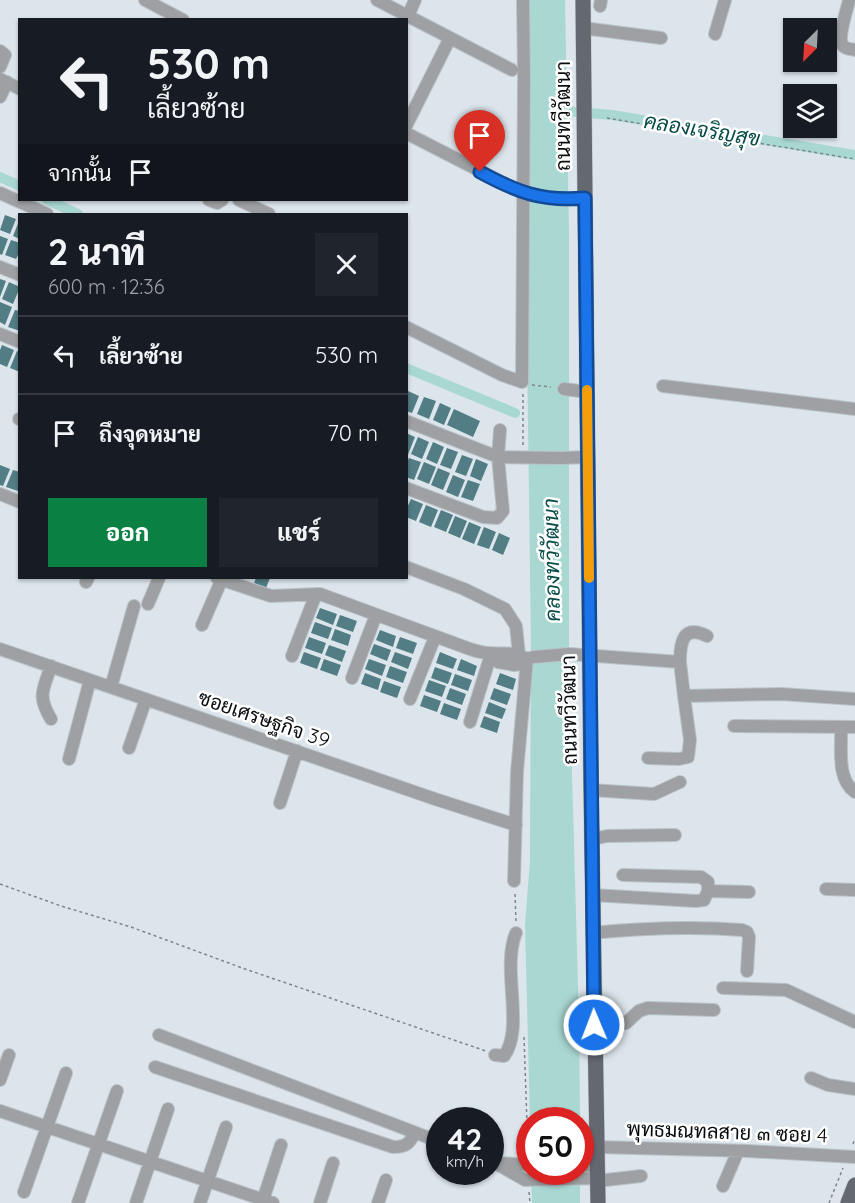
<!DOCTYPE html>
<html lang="th">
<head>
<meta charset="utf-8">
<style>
	body { margin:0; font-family:Quicksand,Sarabun,sans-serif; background:#20242c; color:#f1f3f6; height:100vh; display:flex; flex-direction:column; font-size:22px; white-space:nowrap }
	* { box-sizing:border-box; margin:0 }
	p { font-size:20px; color:#9ea1a6 }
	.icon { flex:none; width:33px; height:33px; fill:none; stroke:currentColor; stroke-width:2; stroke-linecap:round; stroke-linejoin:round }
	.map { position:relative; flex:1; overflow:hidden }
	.panel { position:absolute; left:18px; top:213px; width:390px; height:366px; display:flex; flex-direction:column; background:#171b24; border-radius:0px; box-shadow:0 2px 4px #0004 }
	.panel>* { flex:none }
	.banner { position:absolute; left:18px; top:18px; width:390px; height:183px; border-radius:0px; box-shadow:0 2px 4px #0004; background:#171b24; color:#f1f3f6; overflow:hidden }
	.needle { width:39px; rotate:204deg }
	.tools { position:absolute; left:783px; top:18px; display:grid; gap:12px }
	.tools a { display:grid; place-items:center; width:54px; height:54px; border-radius:0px; background:#171b24; box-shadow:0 2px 4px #0004; font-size:30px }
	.speed { position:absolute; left:426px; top:1107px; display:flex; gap:12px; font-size:30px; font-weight:700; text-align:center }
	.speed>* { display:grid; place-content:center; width:78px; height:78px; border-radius:50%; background:#171b24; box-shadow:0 2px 4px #0004; line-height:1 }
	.speed small { font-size:15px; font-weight:400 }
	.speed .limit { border:9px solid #d22; background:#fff; color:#111 }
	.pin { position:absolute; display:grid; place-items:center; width:51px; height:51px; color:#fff; margin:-62px -26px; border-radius:50% 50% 50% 0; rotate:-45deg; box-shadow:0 0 6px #0007 }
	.pin .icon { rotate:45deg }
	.me { position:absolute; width:66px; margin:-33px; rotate:359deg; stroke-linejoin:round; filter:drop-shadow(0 0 4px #0008) }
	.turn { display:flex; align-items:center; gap:21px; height:126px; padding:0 30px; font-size:27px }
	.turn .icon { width:78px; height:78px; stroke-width:2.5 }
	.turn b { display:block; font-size:42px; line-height:51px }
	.then { display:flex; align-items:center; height:57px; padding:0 30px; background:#0003; gap:12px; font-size:22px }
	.round { display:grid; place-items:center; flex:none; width:63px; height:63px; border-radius:0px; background:#20242c }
	.summary { display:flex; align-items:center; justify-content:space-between; height:102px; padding:0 30px }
	h1 { font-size:36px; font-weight:800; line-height:45px }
	.button { display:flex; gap:12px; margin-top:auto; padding:12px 30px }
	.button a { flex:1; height:69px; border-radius:0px; background:#0b8043; color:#fff; font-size:24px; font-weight:800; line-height:69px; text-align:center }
	.button a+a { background:#20242c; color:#f1f3f6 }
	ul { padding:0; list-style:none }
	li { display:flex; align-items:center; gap:18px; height:78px; padding:0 30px; border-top:2px solid #363941 }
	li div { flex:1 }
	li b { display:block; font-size:22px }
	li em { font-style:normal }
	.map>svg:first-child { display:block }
	.water { fill:#a9d7d1 }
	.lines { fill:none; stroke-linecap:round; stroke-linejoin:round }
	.canal { stroke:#a9d7d1; stroke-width:10 }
	.building { fill:#527d85 }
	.minor-casing { stroke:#b9c2c8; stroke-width:14 }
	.major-casing { stroke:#b9c2c8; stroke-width:16 }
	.path { stroke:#7e8589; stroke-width:1.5; stroke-dasharray:3 3; stroke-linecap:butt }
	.minor { stroke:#9ea0a3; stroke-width:12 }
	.major { stroke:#64686f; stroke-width:15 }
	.route-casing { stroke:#114b97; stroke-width:15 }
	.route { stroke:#1a73e8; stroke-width:10 }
	.slow { stroke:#f59e0b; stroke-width:10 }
	.labels { text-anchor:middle; stroke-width:5; stroke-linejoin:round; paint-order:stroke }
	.street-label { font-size:20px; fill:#090c0e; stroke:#fff }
	.water-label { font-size:21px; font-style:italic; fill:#074c47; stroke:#fff }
</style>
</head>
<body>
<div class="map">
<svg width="855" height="1203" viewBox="0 0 855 1203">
	<rect width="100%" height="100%" fill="#dbe5eb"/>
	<path class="water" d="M525 0H565L569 235V667L579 1022 580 1120H530L525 925 530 861 531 645 525 199Z
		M531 1172H580V1203H532Z"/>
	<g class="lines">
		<path class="canal" d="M553 110 612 115 855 155
			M0 177 20 186
			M47 200 78 214
			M406 368 515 413"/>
	</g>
	<path class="building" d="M5 215 16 219 10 234 0 230Z
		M19 221H20V239L13 236Z
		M0 236 8 239 2 255 0 254Z
		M11 240 20 243V251L16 259 5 255Z
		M0 279 6 281 0 297Z
		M9 282 20 287 13 304 2 299Z
		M0 302 12 307 5 325 0 322Z
		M15 310 20 311V331L8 327Z
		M2 345 14 350 7 367 0 364V350Z
		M17 351 20 352V372L10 368Z
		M408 391 419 396 412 413 406 411Z
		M424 397 436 401 429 419 417 414Z
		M440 403 451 408 444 425 433 420Z
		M454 409 480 421 473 437 447 425Z
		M406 433 415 437 407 457H406Z
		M418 437 429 442 422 459 411 454Z
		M433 442 444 447 437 464 426 459Z
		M447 448 458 452 451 469 440 465Z
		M462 455 473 459 466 476 455 472Z
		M409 458 421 462 414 480 406 477V464Z
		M476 459 488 464 481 481 470 476Z
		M424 462 436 467 429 484 417 479Z
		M0 465 10 469 3 486 0 485Z
		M438 468 450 473 443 490 431 485Z
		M13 470 20 472 18 491 6 487Z
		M453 475 465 480 458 497 446 492Z
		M468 480 480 484 473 501 461 497Z
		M411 499 423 504 416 521 406 517V510Z
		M426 505 438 510 431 527 419 522Z
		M441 510 453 515 446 532 434 527Z
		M455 516 467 521 460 538 448 533Z
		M469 522 481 527 474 544 462 539Z
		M484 527 496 532 489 549 477 545Z
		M499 533 510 538 503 555 492 550Z
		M256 578H270L266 588 254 583Z
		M320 608 337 614 333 625 316 618Z
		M340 615 357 621 353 632 336 626Z
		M315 622 332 628 328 639 311 633Z
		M335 629 351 635 348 646 331 640Z
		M380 630 396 636 393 647 376 640Z
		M309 637 326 643 322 654 305 648Z
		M400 637 417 643 413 654 396 648Z
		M374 644 391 650 387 661 370 654Z
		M329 645 346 651 342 662 325 655Z
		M304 652 321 658 317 669 300 663Z
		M395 652 412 658 408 669 391 662Z
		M440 652 457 659 453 669 436 663Z
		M324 659 341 665 337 676 320 670Z
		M369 659 386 665 382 676 365 669Z
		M461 659 477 666 474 676 457 670Z
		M390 666 407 672 403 683 386 677Z
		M435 667 452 673 448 684 431 678Z
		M365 673 381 679 378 690 361 684Z
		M500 673 516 679 513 690 496 684Z
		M455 674 472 680 468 691 451 685Z
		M429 680 446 686 442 697 425 691Z
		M384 681 401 687 397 698 380 692Z
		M450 688 466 694 462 705 446 699Z
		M494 688 511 694 507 705 490 699Z
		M424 695 441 701 437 712 420 706Z
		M489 702 506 709 502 719 485 713Z
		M444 703 461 709 457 720 440 714Z
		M484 716 500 722 497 733 480 727Z"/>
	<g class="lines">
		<g class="minor-casing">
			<path id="minor" d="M145 0 183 20
				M377 0 512 70
				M849 0C847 10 838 36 842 44 844 49 851 49 855 50
				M600 6 601 0
				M408 16 415 0
				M583 28 661 38
				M715 34 725 0
				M0 51 5 55 0 67
				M0 79 20 89
				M0 97 7 82
				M406 126 450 38
				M406 133 525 194 564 200 585 198
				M0 193 47 214
				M209 200 217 203 222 200
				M239 200 269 214
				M0 267 20 275
				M406 327 502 375 522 382 524 78 523 0
				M0 334 20 342
				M663 386 855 409
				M564 389 587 392
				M19 419H20
				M406 421 498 457 562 458 587 457
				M406 488 483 517 497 518 503 511 498 457 500 430
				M0 494 20 502
				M406 567 464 589 505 609 516 626 519 655
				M217 578 271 596 320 594 470 649C476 651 483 653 489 653 505 655 510 650 527 659
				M86 582 88 578
				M148 604 159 578
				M202 625 222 579
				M0 649 435 799 516 825
				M491 654 498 662 514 665 520 664 527 659 534 657 569 654 680 662 684 696
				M292 656 316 594
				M680 662C680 642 683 624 707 636
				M352 678 376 615
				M111 687 134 606
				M410 699 435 637
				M51 719C37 696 43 690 51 666
				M470 722 491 654
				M734 726 855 727
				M841 727C842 747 836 779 855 792
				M129 748 146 699
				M648 758 679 759 688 757 690 740 684 696 781 694 855 699
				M69 759 90 680
				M591 790 654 794 680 782
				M280 803 297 751
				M593 839 607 836 675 835
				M514 881 517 772 527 659
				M826 889 855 890
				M708 891 749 892
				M592 895 696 901 704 900 708 891V882L701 877 623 875
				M592 933C643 928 692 926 742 930L747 932 749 937 747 971
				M723 988 786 990 855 1022
				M594 1025 626 1023 639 1011 648 1008 714 1010
				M159 1035 440 1142
				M495 1055 504 1056C525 1028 501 968 516 933
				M155 1067 393 1147C406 1147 409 1144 415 1133
				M811 1078 828 1085 855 1089
				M0 1080 9 1055
				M0 1111 273 1203
				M597 1147 748 1151 855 1157
				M490 1160 525 1180 597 1178
				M500 1163 530 1165
				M580 1165 597 1166
				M597 1181 641 1176
				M723 1186 738 1151
				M24 1192 66 1073
				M78 1203 117 1091
				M136 1203 168 1109
				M200 1203 226 1127
				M262 1203 281 1145
				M320 1203 333 1163
				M378 1203 386 1180"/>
		</g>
		<g class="major-casing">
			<path id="major" d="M583 0 591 790 598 1203
				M848 1203 855 1185"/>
		</g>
		<path class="path" d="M607 118 855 159
			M532 385 551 387
			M523 394V446
			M0 884 61 906 131 927 245 969 486 1051
			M515 894 516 922
			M524 1037 528 1152
			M853 1144 855 1138
			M529 1192 530 1203
			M829 1203 843 1168"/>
		<use href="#minor" class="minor"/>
		<use href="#major" class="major"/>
	</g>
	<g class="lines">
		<g class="route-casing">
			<path id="route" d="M480 172C517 192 542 202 585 198L594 1025"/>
		</g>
		<use href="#route" class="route"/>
		<path class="slow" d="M587 390 589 578"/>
	</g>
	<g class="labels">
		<g class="street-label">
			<text transform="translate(563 116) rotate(-90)" y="7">ถนนทวีวัฒนา</text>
			<text transform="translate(569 710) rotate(-91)" y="7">ถนนทวีวัฒนา</text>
			<text transform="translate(264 719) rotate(19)" y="7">ซอยเศรษฐกิจ 39</text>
			<text transform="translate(727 1132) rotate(2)" y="7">พุทธมณทลสาย ๓ ซอย 4</text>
		</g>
		<g class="water-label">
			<text transform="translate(702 130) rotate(9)" y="7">คลองเจริญสุข</text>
			<text transform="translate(552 560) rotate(-91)" y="7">คลองทวีวัฒนา</text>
		</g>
	</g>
</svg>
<div class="tools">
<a><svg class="needle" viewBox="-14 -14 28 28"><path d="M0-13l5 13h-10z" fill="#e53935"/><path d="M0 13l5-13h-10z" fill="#9ea1a6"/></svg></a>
<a><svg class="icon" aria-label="layers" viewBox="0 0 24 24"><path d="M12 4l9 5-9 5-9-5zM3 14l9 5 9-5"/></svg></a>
</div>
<div class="speed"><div>42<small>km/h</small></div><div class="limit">50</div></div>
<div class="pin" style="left:480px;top:172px;background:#d93025"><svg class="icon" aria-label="arrive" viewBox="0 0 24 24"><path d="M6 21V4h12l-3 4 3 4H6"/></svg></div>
<svg class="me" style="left:594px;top:1025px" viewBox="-20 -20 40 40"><circle r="17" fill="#1a73e8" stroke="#fff" stroke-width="3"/><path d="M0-11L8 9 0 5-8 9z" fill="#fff"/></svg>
<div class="banner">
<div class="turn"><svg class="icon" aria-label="left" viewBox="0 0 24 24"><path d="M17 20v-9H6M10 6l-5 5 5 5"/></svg><div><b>530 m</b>เลี้ยวซ้าย</div></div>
<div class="then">จากนั้น<svg class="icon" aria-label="arrive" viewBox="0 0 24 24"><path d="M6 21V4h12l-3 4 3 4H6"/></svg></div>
</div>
<section class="panel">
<div class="summary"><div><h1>2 นาที</h1><p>600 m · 12:36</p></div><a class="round"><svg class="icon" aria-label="close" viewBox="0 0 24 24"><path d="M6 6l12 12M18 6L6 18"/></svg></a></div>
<ul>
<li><svg class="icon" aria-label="left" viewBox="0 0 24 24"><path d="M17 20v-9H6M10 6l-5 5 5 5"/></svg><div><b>เลี้ยวซ้าย</b></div><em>530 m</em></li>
<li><svg class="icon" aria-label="arrive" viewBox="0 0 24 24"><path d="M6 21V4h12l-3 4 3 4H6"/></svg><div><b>ถึงจุดหมาย</b></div><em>70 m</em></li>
</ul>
<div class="button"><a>ออก</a><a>แชร์</a></div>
</section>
</div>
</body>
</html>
